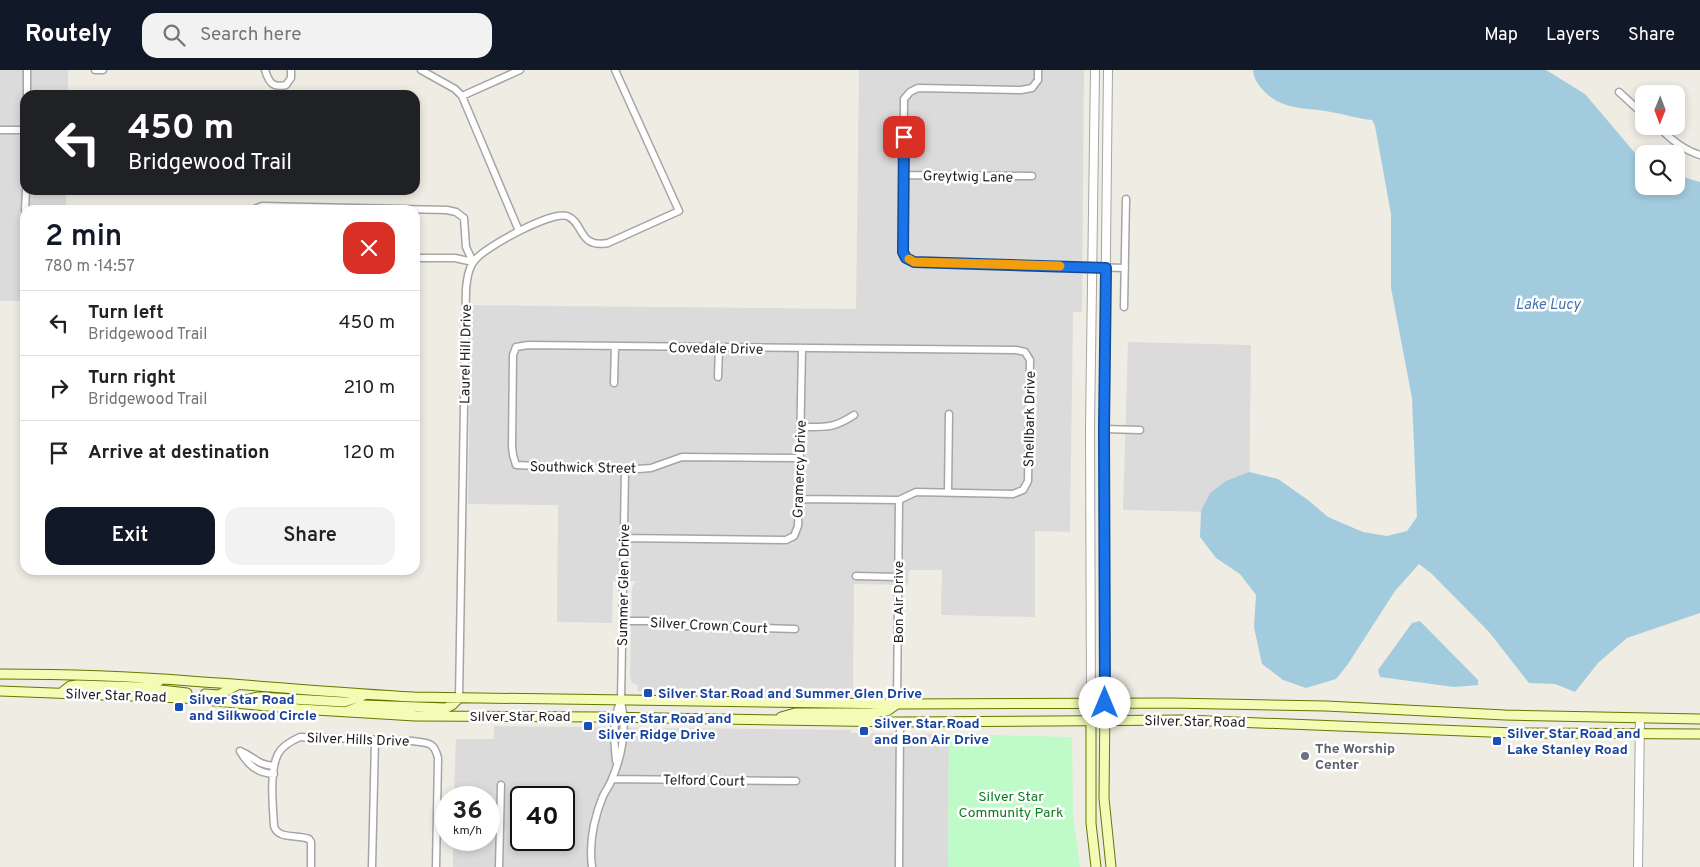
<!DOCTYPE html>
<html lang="en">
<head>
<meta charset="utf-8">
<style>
	body { margin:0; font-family:Overpass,sans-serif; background:#f2f2f2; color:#222; height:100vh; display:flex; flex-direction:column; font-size:19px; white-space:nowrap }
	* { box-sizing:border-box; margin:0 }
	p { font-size:16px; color:#767676 }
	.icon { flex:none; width:28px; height:28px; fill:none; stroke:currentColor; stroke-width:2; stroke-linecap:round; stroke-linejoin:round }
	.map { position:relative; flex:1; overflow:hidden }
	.sheet { position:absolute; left:20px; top:135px; width:400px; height:370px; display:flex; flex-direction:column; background:#fff; border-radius:15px; box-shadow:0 2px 8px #0003 }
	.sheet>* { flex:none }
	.banner { position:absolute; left:20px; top:20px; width:400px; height:105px; border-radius:15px; box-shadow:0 2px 8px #0003; background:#202124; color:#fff; overflow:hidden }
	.needle { width:32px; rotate:181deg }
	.fabs { position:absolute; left:1635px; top:15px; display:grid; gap:10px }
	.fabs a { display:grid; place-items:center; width:50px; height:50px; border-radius:10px; background:#fff; box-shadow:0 2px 8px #0003; font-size:25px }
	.speed { position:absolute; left:435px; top:716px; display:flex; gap:10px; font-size:25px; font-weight:700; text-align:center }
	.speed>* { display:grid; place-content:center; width:65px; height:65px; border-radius:50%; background:#fff; box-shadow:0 2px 8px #0003; line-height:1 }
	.speed small { font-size:12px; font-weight:400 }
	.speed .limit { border:2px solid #111; border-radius:8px; background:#fff; color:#111 }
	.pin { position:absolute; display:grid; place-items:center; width:42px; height:42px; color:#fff; margin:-21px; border-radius:10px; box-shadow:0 2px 8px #0006 }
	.me { position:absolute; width:55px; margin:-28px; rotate:0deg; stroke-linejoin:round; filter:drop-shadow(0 0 4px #0008) }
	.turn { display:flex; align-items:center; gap:18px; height:105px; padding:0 25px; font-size:22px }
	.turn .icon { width:65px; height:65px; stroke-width:2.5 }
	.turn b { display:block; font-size:35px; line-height:42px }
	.round { display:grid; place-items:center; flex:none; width:52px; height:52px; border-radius:15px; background:#f2f2f2 }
	.head { display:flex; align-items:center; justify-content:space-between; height:85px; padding:0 25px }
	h1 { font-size:30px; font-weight:600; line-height:38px; color:#111827 }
	.button { display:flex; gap:10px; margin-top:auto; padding:10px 25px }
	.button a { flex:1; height:58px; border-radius:15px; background:#111827; color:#fff; font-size:20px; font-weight:600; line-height:58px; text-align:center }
	.button a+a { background:#f2f2f2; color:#222 }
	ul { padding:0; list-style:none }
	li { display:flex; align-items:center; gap:15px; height:65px; padding:0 25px; border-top:1px solid #e0e0e0 }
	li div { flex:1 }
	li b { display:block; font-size:19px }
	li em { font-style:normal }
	header { display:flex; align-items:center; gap:30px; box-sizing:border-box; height:70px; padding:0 25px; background:#111827; color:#fff }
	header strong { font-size:24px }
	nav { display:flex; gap:28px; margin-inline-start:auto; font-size:18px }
	.search { width:350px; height:45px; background:#f2f2f2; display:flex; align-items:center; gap:12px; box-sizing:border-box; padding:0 18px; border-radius:15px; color:#767676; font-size:19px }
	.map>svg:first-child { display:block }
	.residential { fill:#dcdbdb; fill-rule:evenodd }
	.park { fill:#befbc8 }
	.water { fill:#a2ccde }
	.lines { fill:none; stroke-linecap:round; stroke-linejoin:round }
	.minor-casing { stroke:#a5a5a5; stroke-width:9 }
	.tertiary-casing { stroke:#a5a5a5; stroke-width:10 }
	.secondary-casing { stroke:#637801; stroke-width:11 }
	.minor { stroke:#fff; stroke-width:6 }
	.tertiary { stroke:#fff; stroke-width:8 }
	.secondary { stroke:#f3fbb5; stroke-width:9 }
	.route-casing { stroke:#114b97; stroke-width:12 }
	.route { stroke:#1a73e8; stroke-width:9 }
	.slow { stroke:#f59e0b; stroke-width:9 }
	.transit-dot { fill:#1a4fb4; stroke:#fff; stroke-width:2 }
	.worship-dot { fill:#6b7280; stroke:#fff; stroke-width:2 }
	.labels { text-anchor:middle; stroke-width:5; stroke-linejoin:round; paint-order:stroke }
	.street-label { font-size:14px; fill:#1e1e1e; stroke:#fff }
	.transit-label { font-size:14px; font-weight:bold; fill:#164399; stroke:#fff; text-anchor:start }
	.worship-label { font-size:14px; font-weight:bold; fill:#5b616d; stroke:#fff; text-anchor:start }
	.park-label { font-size:14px; fill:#08801a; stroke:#fff }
	.water-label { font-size:15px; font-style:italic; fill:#4774b0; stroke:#fff }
</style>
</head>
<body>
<header>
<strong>Routely</strong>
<div class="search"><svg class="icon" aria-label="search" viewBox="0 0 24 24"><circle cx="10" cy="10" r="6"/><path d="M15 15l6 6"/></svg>Search here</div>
<nav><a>Map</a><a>Layers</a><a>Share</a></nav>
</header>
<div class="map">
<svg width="1700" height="797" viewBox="0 0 1700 797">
	<rect width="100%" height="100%" fill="#efece3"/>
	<path class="residential" d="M0 0H68V25H25V120H66V140H25V231H0Z
		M859 0H1084L1082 242H1073L1070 462 1035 461V547L941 545 942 500H909L908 515 854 514 853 623 638 621V615L632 613 630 607 632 518 636 511H613L612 553 557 552 558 435 468 434 471 235 856 239Z
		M1128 272 1251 275 1249 443 1123 440Z
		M494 656 851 660V663L949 664 948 797H453V770H489V728L454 727 456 669H494ZM521 728H564V770H521Z"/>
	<path class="park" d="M949 664 1072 667 1073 746 1080 797H948Z"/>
	<path class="water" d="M1253 0H1546L1585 24 1635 83 1644 87V116H1676V105L1700 112V543L1627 568 1598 593 1575 622 1555 614 1529 613 1489 562 1432 504 1419 494 1395 521 1348 594 1336 609 1306 618 1283 610 1262 594 1254 557 1256 525 1240 504 1216 488 1200 467 1201 441 1210 423 1226 411 1249 402 1278 409 1308 430 1328 447 1363 462 1387 466 1407 461 1417 447 1412 328 1391 218V144L1375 56 1372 50C1358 49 1345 44 1331 42 1305 37 1282 41 1263 20 1257 13 1254 9 1253 0Z
		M1420 551 1478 610V615L1454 617 1380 607 1378 600 1412 553Z"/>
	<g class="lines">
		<g class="minor-casing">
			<path id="minor" d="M95 0H103
				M265 0C269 13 273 18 286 15L291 8V0
				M421 0 455 19 462 26 519 161
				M1038 0V10L1032 18 1021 20 918 18 910 22 904 29 903 182 906 188 914 192 1125 198
				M1619 22 1644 45
				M27 25V0
				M462 26 520 0
				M1657 56C1670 68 1683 80 1700 85
				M0 60H25
				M904 105 1032 106
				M25 140 26 120
				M252 140 262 136 447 140 456 142 464 148 466 177 473 192
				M25 186V184
				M415 188H455L473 192
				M1124 237 1126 129
				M718 307 719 278
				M614 313 615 276
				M800 357C825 357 833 359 854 345
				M1104 359 1140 360
				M948 422 949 344
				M799 429 899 430 916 422 1013 424 1023 420 1028 411 1030 290 1025 282 1016 280 528 275 516 277 513 285 512 376 513 385 516 395 625 400 651 398 682 387 799 388
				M623 468 786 470 794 466 798 456 799 429 802 279
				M856 506 898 507
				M623 551H647L683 556 795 559
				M459 628 466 219C467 210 468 198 475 190 485 177 551 141 567 146 584 152 578 179 608 173L679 141 615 0
				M897 634 899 430
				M240 681C248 695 257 703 274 704
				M240 681C255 687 255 694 274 696
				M616 691C614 669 612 654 620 632
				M612 709 796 711
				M311 797V772L309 769C297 764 278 770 274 756 273 737 269 702 278 684 282 676 291 671 300 667L412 671C427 673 434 671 438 688L436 797
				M372 797 375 670
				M499 797 501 715
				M592 797C589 774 594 748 603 726 606 720 610 715 612 709 623 683 627 658 621 631L625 400
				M899 797 900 652"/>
		</g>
		<g class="tertiary-casing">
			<path id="tertiary" d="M1091 633 1090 358 1095 0
				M1105 633 1104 359 1108 0
				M1638 797 1640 648"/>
		</g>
		<g class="secondary-casing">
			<path id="secondary" d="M0 604C63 604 127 606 190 611 265 616 339 623 414 627L897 634 1171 633 1326 636 1505 645 1700 649
				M0 621 184 628 299 639 415 646 602 647 900 652 1185 650 1514 663 1700 664
				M61 623 70 616 77 615 141 617 159 611
				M148 623 161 620 187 623
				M205 624 219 625 237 615
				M241 631 258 627 344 632 362 626
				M1091 633V753L1096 797
				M1105 633 1104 728 1111 797
				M348 641 363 635 446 638 452 635 459 628
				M781 647 795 643H872L887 641 897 634"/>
		</g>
		<use href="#minor" class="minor"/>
		<use href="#tertiary" class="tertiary"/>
		<use href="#secondary" class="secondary"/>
	</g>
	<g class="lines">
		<g class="route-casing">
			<path id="route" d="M904 67 903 182 906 188 914 192 1106 198 1104 358 1105 633"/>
		</g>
		<use href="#route" class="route"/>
		<path class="slow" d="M909 189 914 192 1060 196"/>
	</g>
	<g class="transit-dot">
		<rect x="643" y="618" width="10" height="10" rx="2.5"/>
		<rect x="174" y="632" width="10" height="10" rx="2.5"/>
		<rect x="583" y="651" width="10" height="10" rx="2.5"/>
		<rect x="859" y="656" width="10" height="10" rx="2.5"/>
		<rect x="1492" y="666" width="10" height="10" rx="2.5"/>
	</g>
	<circle class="worship-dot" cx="1305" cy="686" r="5"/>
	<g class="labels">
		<g class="street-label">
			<text transform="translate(968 106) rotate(1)" y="5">Greytwig Lane</text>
			<text transform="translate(716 278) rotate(1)" y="5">Covedale Drive</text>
			<text transform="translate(465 284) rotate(-89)" y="5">Laurel Hill Drive</text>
			<text transform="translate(1029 349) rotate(-89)" y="5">Shellbark Drive</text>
			<text transform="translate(583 397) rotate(1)" y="5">Southwick Street</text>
			<text transform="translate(799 399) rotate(-88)" y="5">Gramercy Drive</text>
			<text transform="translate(623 515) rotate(-89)" y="5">Summer Glen Drive</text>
			<text transform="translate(898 532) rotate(-90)" y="5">Bon Air Drive</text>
			<text transform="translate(709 555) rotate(3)" y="5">Silver Crown Court</text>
			<text transform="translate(116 625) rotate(2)" y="5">Silver Star Road</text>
			<text x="520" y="651">Silver Star Road</text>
			<text transform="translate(1195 651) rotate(1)" y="5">Silver Star Road</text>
			<text transform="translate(358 669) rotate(2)" y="5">Silver Hills Drive</text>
			<text transform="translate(704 710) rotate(1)" y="5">Telford Court</text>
		</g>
		<g class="transit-label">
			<text x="658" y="628">Silver Star Road and Summer Glen Drive</text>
			<text x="189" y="634">Silver Star Road<tspan x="189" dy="16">and Silkwood Circle</tspan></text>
			<text x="598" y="653">Silver Star Road and<tspan x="598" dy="16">Silver Ridge Drive</tspan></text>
			<text x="874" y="658">Silver Star Road<tspan x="874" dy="16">and Bon Air Drive</tspan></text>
			<text x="1507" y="668">Silver Star Road and<tspan x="1507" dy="16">Lake Stanley Road</tspan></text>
		</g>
		<g class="worship-label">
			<text x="1315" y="683">The Worship<tspan x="1315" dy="16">Center</tspan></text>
		</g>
		<g class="park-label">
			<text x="1011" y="731">Silver Star<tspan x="1011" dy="16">Community Park</tspan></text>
		</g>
		<g class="water-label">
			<text x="1548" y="239">Lake Lucy</text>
		</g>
	</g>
</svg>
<div class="fabs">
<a><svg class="needle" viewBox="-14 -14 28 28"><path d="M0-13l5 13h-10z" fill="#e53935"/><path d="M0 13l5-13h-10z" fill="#767676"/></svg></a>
<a><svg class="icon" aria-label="search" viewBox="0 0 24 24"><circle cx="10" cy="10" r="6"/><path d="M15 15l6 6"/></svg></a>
</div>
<div class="speed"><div>36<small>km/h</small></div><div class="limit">40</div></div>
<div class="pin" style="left:904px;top:67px;background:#d93025"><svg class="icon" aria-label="arrive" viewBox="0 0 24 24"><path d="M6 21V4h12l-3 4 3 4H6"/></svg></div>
<svg class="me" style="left:1105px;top:633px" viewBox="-20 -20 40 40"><circle r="19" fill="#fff"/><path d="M0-13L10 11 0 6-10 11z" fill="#1a73e8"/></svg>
<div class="banner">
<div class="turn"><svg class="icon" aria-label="left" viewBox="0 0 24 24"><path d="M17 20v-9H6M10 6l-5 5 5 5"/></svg><div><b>450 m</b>Bridgewood Trail</div></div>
</div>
<section class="sheet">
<div class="head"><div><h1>2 min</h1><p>780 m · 14:57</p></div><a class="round" style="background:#d93025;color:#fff"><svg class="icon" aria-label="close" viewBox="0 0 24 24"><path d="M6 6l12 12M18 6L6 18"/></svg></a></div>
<ul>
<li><svg class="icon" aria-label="left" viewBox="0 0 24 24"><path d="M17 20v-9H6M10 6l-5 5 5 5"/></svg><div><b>Turn left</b><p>Bridgewood Trail</p></div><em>450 m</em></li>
<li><svg class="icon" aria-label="right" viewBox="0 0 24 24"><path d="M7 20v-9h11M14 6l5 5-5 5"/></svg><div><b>Turn right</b><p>Bridgewood Trail</p></div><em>210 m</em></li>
<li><svg class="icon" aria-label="arrive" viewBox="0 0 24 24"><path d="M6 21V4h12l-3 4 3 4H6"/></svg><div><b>Arrive at destination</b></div><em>120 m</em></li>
</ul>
<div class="button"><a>Exit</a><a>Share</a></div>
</section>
</div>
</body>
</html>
